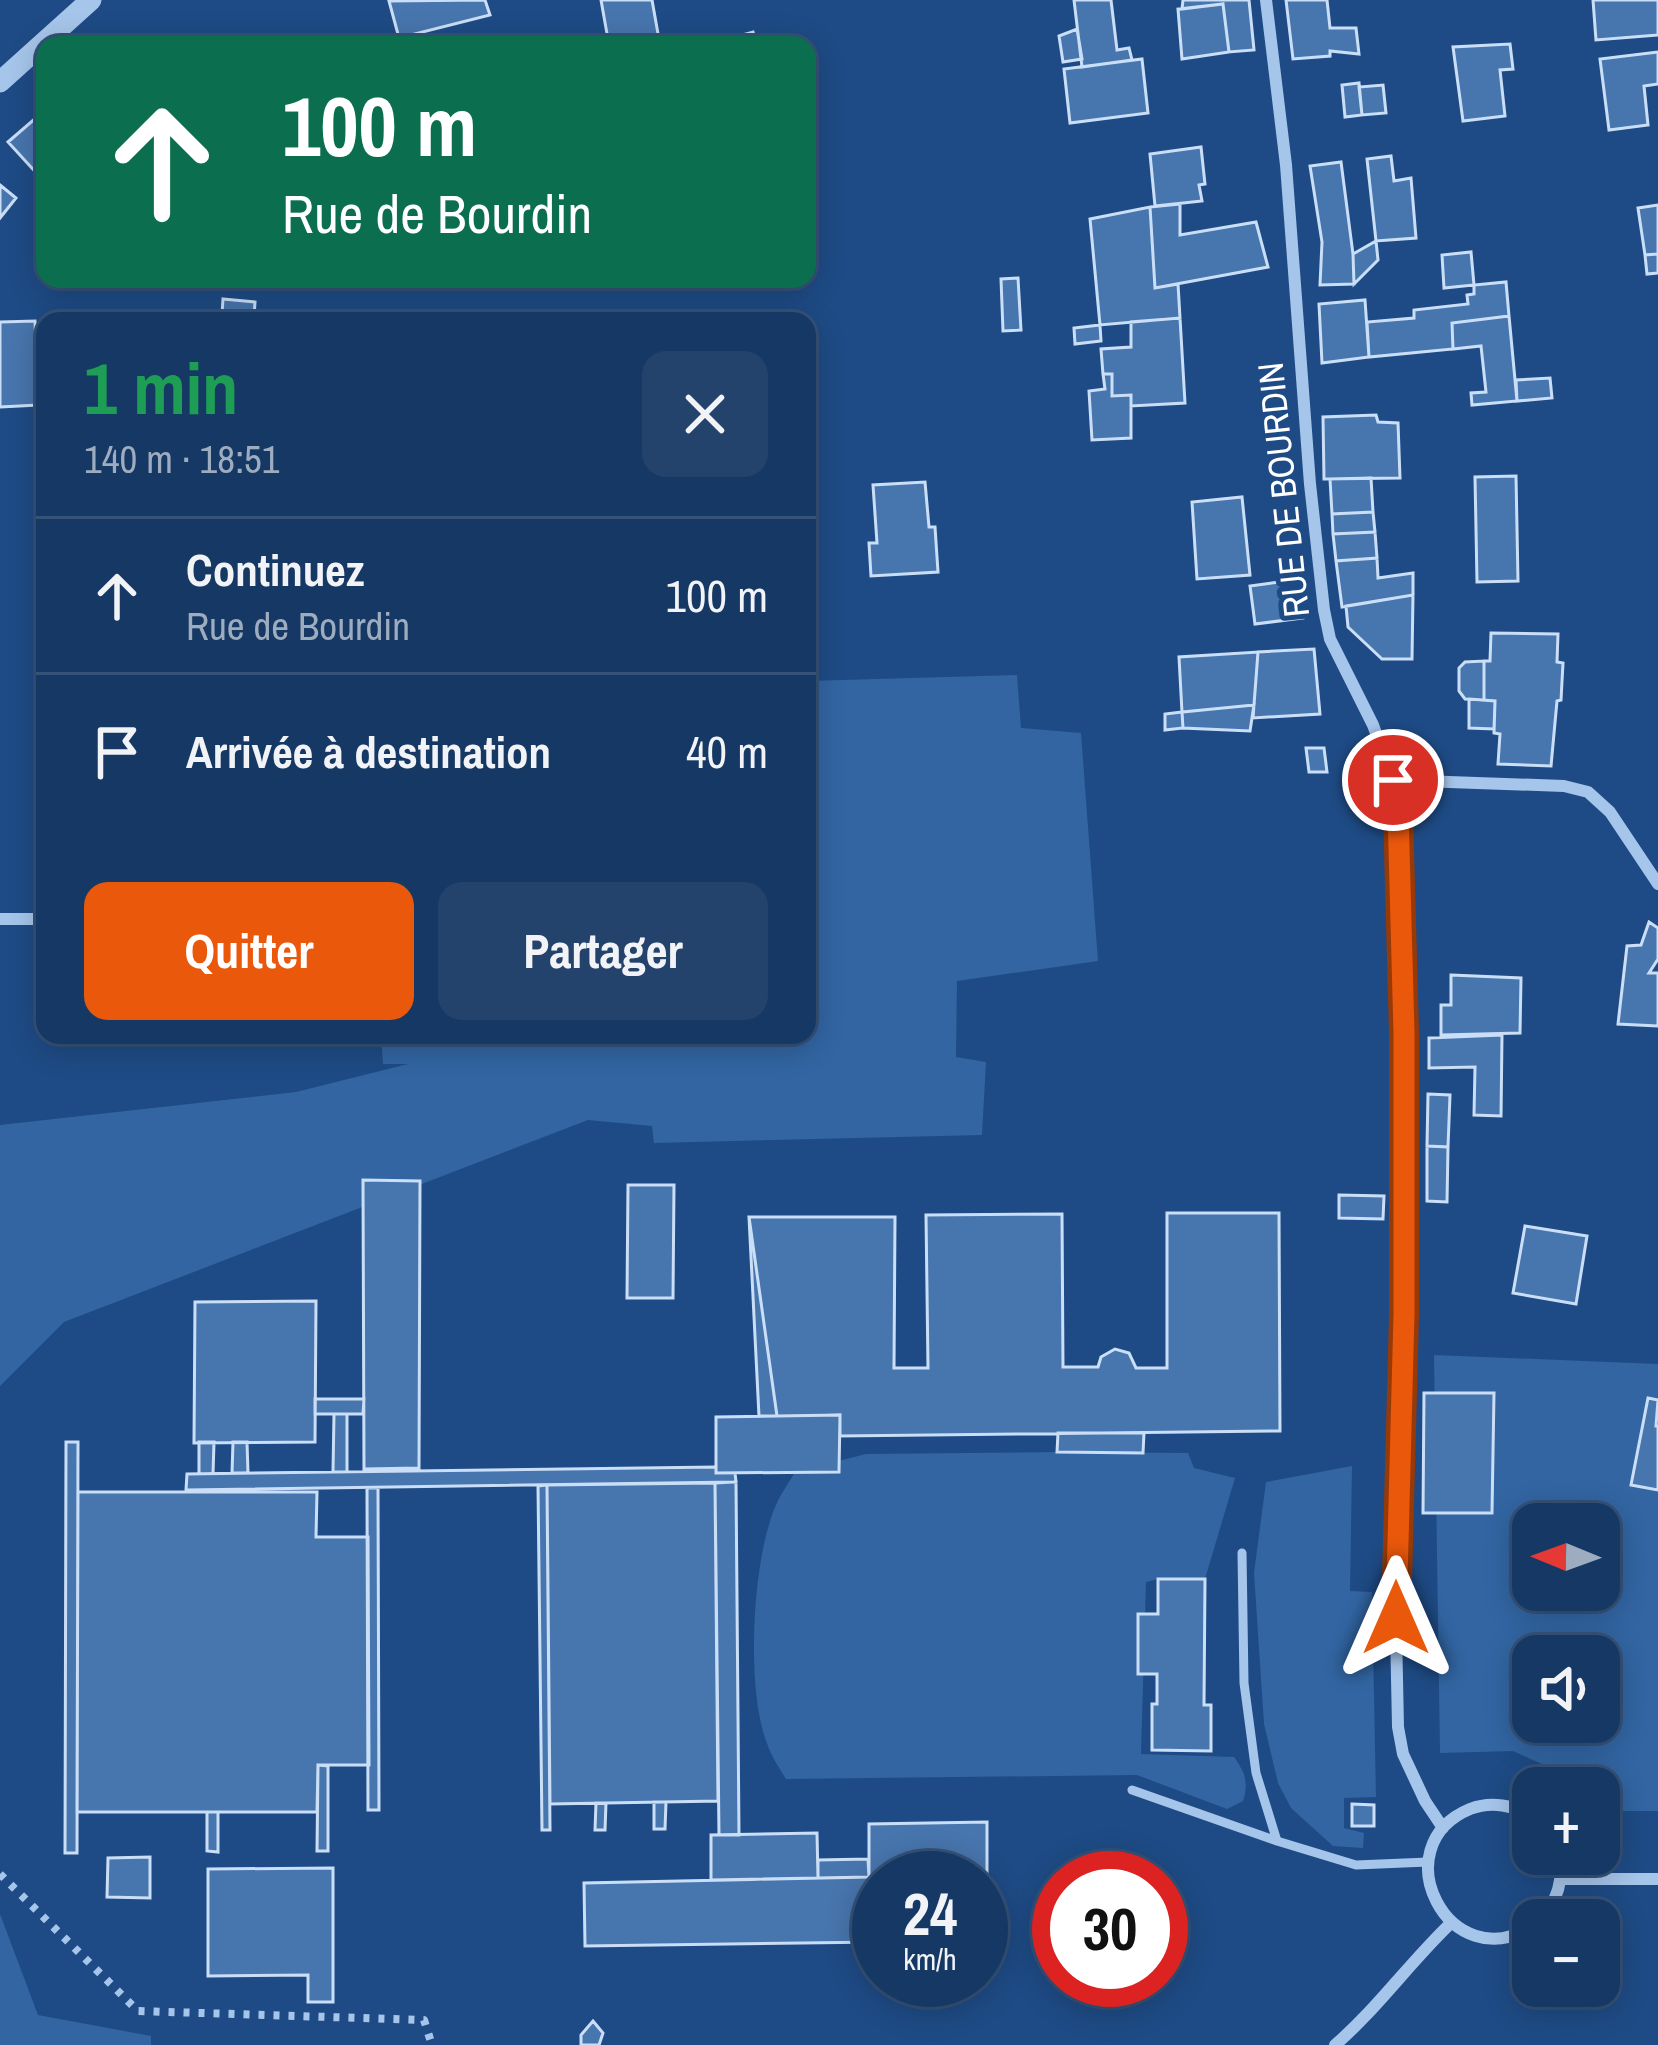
<!DOCTYPE html>
<html lang="fr">
<head>
<meta charset="utf-8">
<style>
	body { margin:0; font-family:"Archivo Narrow",sans-serif; background:#23436d; color:#f1f3f6; height:100vh; display:flex; flex-direction:column; font-size:45px; white-space:nowrap }
	* { box-sizing:border-box; margin:0 }
	p { font-size:39px; color:#9eacbf }
	.icon { flex:none; width:66px; height:66px; fill:none; stroke:currentColor; stroke-width:2; stroke-linecap:round; stroke-linejoin:round }
	.map { position:relative; flex:1; overflow:hidden }
	.details { position:absolute; left:36px; top:312px; width:780px; height:732px; display:flex; flex-direction:column; background:#163864; border-radius:24px; box-shadow:0 6px 30px #0003,0 0 0 3px #355278 }
	.details>* { flex:none }
	.guide { position:absolute; left:36px; top:36px; width:780px; height:252px; border-radius:24px; box-shadow:0 6px 30px #0003,0 0 0 3px #355278; background:#0b6e4f; color:#fff; overflow:hidden }
	.needle { width:78px; rotate:271deg }
	.buttons { position:absolute; left:1512px; top:1503px; display:grid; gap:24px }
	.buttons a { display:grid; place-items:center; width:108px; height:108px; border-radius:24px; background:#163864; box-shadow:0 6px 30px #0003,0 0 0 3px #355278; font-size:60px }
	.speed { position:absolute; left:852px; top:1851px; display:flex; gap:24px; font-size:60px; font-weight:700; text-align:center }
	.speed>* { display:grid; place-content:center; width:156px; height:156px; border-radius:50%; background:#163864; box-shadow:0 6px 30px #0003,0 0 0 3px #355278; line-height:1 }
	.speed small { font-size:30px; font-weight:400 }
	.speed .limit { border:18px solid #d22; background:#fff; color:#111 }
	.pin { position:absolute; display:grid; place-items:center; width:102px; height:102px; color:#fff; margin:-51px; border:6px solid #fff; border-radius:50%; box-shadow:0 3px 12px #0007 }
	.me { position:absolute; width:132px; margin:-66px; rotate:0deg; stroke-linejoin:round; filter:drop-shadow(0 0 9px #0008) }
	.turn { display:flex; align-items:center; gap:42px; height:252px; padding:0 48px; font-size:54px }
	.turn .icon { width:156px; height:156px; stroke-width:2.5 }
	.turn b { display:block; font-size:84px; line-height:102px }
	.round { display:grid; place-items:center; flex:none; width:126px; height:126px; border-radius:24px; background:#23436d }
	.overview { display:flex; align-items:center; justify-content:space-between; height:204px; padding:0 48px }
	h1 { font-size:72px; font-weight:700; line-height:90px; color:#1e9e55 }
	.primary-button { display:flex; gap:24px; margin-top:auto; padding:24px 48px }
	.primary-button a { flex:1; height:138px; border-radius:24px; background:#ea580c; color:#fff; font-size:48px; font-weight:700; line-height:138px; text-align:center }
	.primary-button a+a { background:#23436d; color:#f1f3f6 }
	ul { padding:0; list-style:none }
	li { display:flex; align-items:center; gap:36px; height:156px; padding:0 48px; border-top:3px solid #355278 }
	li div { flex:1 }
	li b { display:block; font-size:45px }
	li em { font-style:normal }
	.map>svg:first-child { display:block }
	.green { fill:#3265a2; fill-rule:evenodd }
	.building { fill:#4775ad; stroke:#cadff7; stroke-width:3 }
	.lines { fill:none; stroke-linecap:round; stroke-linejoin:round }
	.path { stroke:#a6c5ea; stroke-width:8; stroke-dasharray:6 9; stroke-linecap:butt }
	.service { stroke:#a6c5ea; stroke-width:9 }
	.minor { stroke:#a6c5ea; stroke-width:12 }
	.tertiary { stroke:#a6c5ea; stroke-width:21 }
	.route-casing { stroke:#983908; stroke-width:30 }
	.route { stroke:#ea580c; stroke-width:21 }
	.labels { text-anchor:middle; stroke-width:10; stroke-linejoin:round; paint-order:stroke }
	.street-label { font-size:36px; fill:#fff; stroke:#1e4b85 }
</style>
</head>
<body>
<div class="map">
<svg width="1658" height="2045" viewBox="0 0 1658 2045">
	<rect width="100%" height="100%" fill="#1e4b85"/>
	<path class="green" d="M1017 675 1021 728 1081 733 1098 961 957 981 956 1057 986 1062 982 1135 654 1143 652 1126 588 1120 64 1322 0 1386V1125L296 1092 408 1064H383L381 1035H807V681Z
		M1434 1355 1658 1364V1811H1616L1599 1800V1788H1581L1553 1769 1513 1751 1440 1753ZM1533 1524H1599V1590H1533ZM1533 1656H1599V1722H1533Z
		M1057 1452 1188 1453 1194 1468 1235 1478 1205 1579H1158L1146 1582 1141 1754 1234 1757C1245 1772 1249 1783 1243 1801L1227 1809 1137 1775 786 1779C780 1769 772 1758 768 1746 745 1691 752 1559 776 1505 781 1493 789 1483 795 1472L866 1454Z
		M1352 1466 1350 1591 1372 1592 1376 1797 1344 1798V1828L1364 1833 1363 1848 1333 1846 1291 1808 1278 1783 1264 1724 1254 1573 1266 1482Z
		M0 1914 38 2015 151 2036V2045H0Z"/>
	<path class="building" d="M485 0 490 15 399 38 389 1Z
		M601 0H652L660 45H609Z
		M1074 0H1111L1117 50 1129 48 1132 60 1082 67Z
		M1183 0H1249L1254 50 1229 52 1223 4 1182 9Z
		M1286 0H1327L1330 28H1356L1359 54 1330 51V56L1293 59Z
		M1593 0H1658V35L1596 40Z
		M1223 4 1229 52 1182 59 1178 9Z
		M1077 29 1082 59 1063 62 1059 36Z
		M753 32 757 45H714L713 43Z
		M1510 44 1513 69 1500 70 1505 116 1463 121 1453 47Z
		M1658 52V84L1644 86 1648 125 1609 130 1600 59Z
		M1142 59 1148 113 1070 123 1064 69Z
		M1359 83 1362 115 1345 117 1342 85Z
		M1383 85 1386 113 1362 115 1359 87Z
		M45 110V173L40 177 8 142Z
		M1201 147 1205 184 1199 185 1202 201 1155 206 1150 154Z
		M1391 156 1394 181 1411 178 1416 238 1376 241 1367 159Z
		M1341 162 1353 254 1354 284 1320 285 1322 242 1310 166Z
		M0 185 16 198 0 218Z
		M1180 204V235L1256 222 1268 267 1155 288 1150 207Z
		M1658 205V254L1645 255 1638 208Z
		M1150 207 1155 288 1178 284 1180 318 1100 325 1090 219Z
		M1376 241 1378 260 1354 284 1353 254Z
		M1471 252 1474 285 1444 288 1442 255Z
		M1658 254V273L1647 274 1645 255Z
		M1018 278 1021 330 1003 331 1001 279Z
		M1506 282 1509 316 1452 323 1453 349 1369 357 1367 322 1414 318V310L1468 304 1467 295 1474 294V285Z
		M223 299 255 302 254 317 288 321H179L180 312 222 314Z
		M1365 300 1369 357 1322 363 1319 304Z
		M1509 316 1517 401 1472 405 1471 393 1486 392 1481 346 1453 349 1452 323Z
		M1180 318 1185 403 1131 406V395L1112 396V374H1103L1101 349 1131 347V322Z
		M35 321 38 405 0 407V322Z
		M1100 325 1101 341 1075 344 1074 328Z
		M1103 374H1112V396L1131 395V438L1092 440 1089 391 1105 389Z
		M1550 378 1552 398 1517 401 1516 380Z
		M1376 415 1378 422 1398 423 1400 478 1324 479 1323 417Z
		M1516 476 1518 581 1477 582 1475 477Z
		M1371 478 1373 512 1332 514 1330 479Z
		M925 482 929 527H935L938 572 871 576 869 543H877L873 485Z
		M1242 497 1250 575 1197 579 1192 502Z
		M1373 512 1375 532 1333 534 1332 514Z
		M1375 532 1377 558 1336 561 1333 534Z
		M1377 558 1378 578 1413 573V595L1342 607 1336 561Z
		M1300 579 1303 618 1255 624 1250 586Z
		M1413 595 1412 659H1382L1348 627 1346 606Z
		M1491 633 1558 634 1557 662 1563 663 1561 700 1557 701 1551 766 1498 764 1500 734 1494 733 1495 701 1484 700V661H1490Z
		M1314 649 1320 714 1253 718 1258 652Z
		M1258 652 1254 705 1182 712 1179 657Z
		M1484 661V700L1465 699 1459 691V668L1465 662Z
		M1469 699 1495 701 1494 729 1469 728Z
		M1254 705 1250 731 1183 728 1182 712Z
		M1182 712 1183 728 1165 730V714Z
		M1306 748H1324L1327 772H1309Z
		M1649 922 1658 928V959L1649 973H1658V1026L1618 1024 1627 946 1641 945Z
		M1451 975 1521 978 1520 1033 1441 1035V1005H1451Z
		M1502 1035 1501 1116 1474 1115 1475 1067 1429 1068V1038Z
		M1428 1094 1450 1095 1448 1147 1427 1146Z
		M1427 1146 1448 1147 1447 1202 1427 1201Z
		M363 1180 420 1181 419 1468 364 1469Z
		M628 1185H674L673 1298H627Z
		M1339 1195 1384 1196 1383 1219 1339 1218Z
		M1167 1213H1279L1280 1431 840 1436V1415L777 1416 749 1217H895L894 1368H928L926 1215 1062 1214 1063 1367H1098L1101 1357 1115 1349 1129 1353 1136 1368H1167Z
		M749 1217 777 1416H759Z
		M1525 1226 1587 1236 1576 1304 1513 1293Z
		M316 1301 315 1442 194 1443 195 1302Z
		M1424 1393H1494L1492 1513H1423Z
		M1648 1398 1658 1400 1656 1426H1658V1490L1631 1485Z
		M315 1399H364L363 1414H315Z
		M334 1414H347V1472H333Z
		M840 1415 839 1472 716 1473V1417Z
		M1058 1433H1144L1143 1453 1057 1452Z
		M66 1442H78L77 1853H65Z
		M199 1442H214L213 1474H199Z
		M233 1442H247L248 1473H232Z
		M716 1467V1473H735L736 1482 186 1490 187 1474Z
		M736 1482 739 1835H719L715 1483Z
		M715 1483 718 1801 550 1804 547 1485Z
		M547 1485 550 1830H542L538 1486Z
		M367 1488H378L379 1810H368Z
		M78 1492H317L316 1537H368L369 1765H318L317 1812H77Z
		M1158 1579H1205L1204 1705H1211V1751L1152 1750V1704H1157V1674H1138V1614H1158Z
		M318 1765 328 1766V1851H317Z
		M654 1802H666L665 1829H654Z
		M596 1803H606L605 1830H595Z
		M1352 1804 1374 1805V1826H1352Z
		M207 1812H218V1852L207 1851Z
		M987 1822V1919H981V1878H879V1942L585 1946 584 1883 869 1877V1824Z
		M817 1833 818 1878 711 1880V1835Z
		M150 1857V1898L107 1897 108 1858Z
		M868 1859 869 1877 818 1878V1860Z
		M333 1868V2002H308V1975L208 1976V1869Z
		M593 2021 603 2033 599 2045H581V2035Z"/>
	<g class="lines">
		<path class="path" d="M0 1874 138 2011 424 2020 432 2045"/>
		<path class="service" d="M1242 1553 1244 1683 1256 1773 1277 1841
			M1132 1790 1277 1841 1356 1865 1428 1862"/>
		<path class="minor" d="M1266 0 1286 165 1310 484 1324 610 1330 639 1373 725 1393 780 1398 812 1404 1033V1361L1395 1582 1398 1727 1403 1754 1425 1801 1443 1828
			M1393 780 1564 786 1588 792 1610 812 1658 884
			M0 919H45
			M1533 1817C1514 1805 1491 1801 1470 1809 1381 1846 1449 1980 1533 1926
			M1561 1879H1658
			M1540 1920C1558 1900 1564 1880 1559 1854
			M1335 2045C1378 2008 1410 1962 1451 1923"/>
		<path class="tertiary" d="M0 82 91 0"/>
	</g>
	<g class="lines">
		<g class="route-casing">
			<path id="route" d="M1393 780 1398 812 1404 1033V1314L1396 1618"/>
		</g>
		<use href="#route" class="route"/>
	</g>
	<g class="labels">
		<g class="street-label">
			<text transform="translate(1283 490) rotate(-96)" y="13">RUE DE BOURDIN</text>
		</g>
	</g>
</svg>
<div class="buttons">
<a><svg class="needle" viewBox="-14 -14 28 28"><path d="M0-13l5 13h-10z" fill="#e53935"/><path d="M0 13l5-13h-10z" fill="#9eacbf"/></svg></a>
<a><svg class="icon" aria-label="sound" viewBox="0 0 24 24"><path d="M4 9h4l5-4v14l-5-4H4zM17 9q2 3 0 6"/></svg></a>
<a>+</a>
<a>−</a>
</div>
<div class="speed"><div>24<small>km/h</small></div><div class="limit">30</div></div>
<div class="pin" style="left:1393px;top:780px;background:#d93025"><svg class="icon" aria-label="arrive" viewBox="0 0 24 24"><path d="M6 21V4h12l-3 4 3 4H6"/></svg></div>
<svg class="me" style="left:1396px;top:1618px" viewBox="-20 -20 40 40"><path d="M0-17L14 15 0 8-14 15z" fill="#ea580c" stroke="#fff" stroke-width="4"/></svg>
<div class="guide">
<div class="turn"><svg class="icon" aria-label="ahead" viewBox="0 0 24 24"><path d="M12 20V5M6 11l6-6 6 6"/></svg><div><b>100 m</b>Rue de Bourdin</div></div>
</div>
<section class="details">
<div class="overview"><div><h1>1 min</h1><p>140 m · 18:51</p></div><a class="round"><svg class="icon" aria-label="close" viewBox="0 0 24 24"><path d="M6 6l12 12M18 6L6 18"/></svg></a></div>
<ul>
<li><svg class="icon" aria-label="ahead" viewBox="0 0 24 24"><path d="M12 20V5M6 11l6-6 6 6"/></svg><div><b>Continuez</b><p>Rue de Bourdin</p></div><em>100 m</em></li>
<li><svg class="icon" aria-label="arrive" viewBox="0 0 24 24"><path d="M6 21V4h12l-3 4 3 4H6"/></svg><div><b>Arrivée à destination</b></div><em>40 m</em></li>
</ul>
<div class="primary-button"><a>Quitter</a><a>Partager</a></div>
</section>
</div>
</body>
</html>
